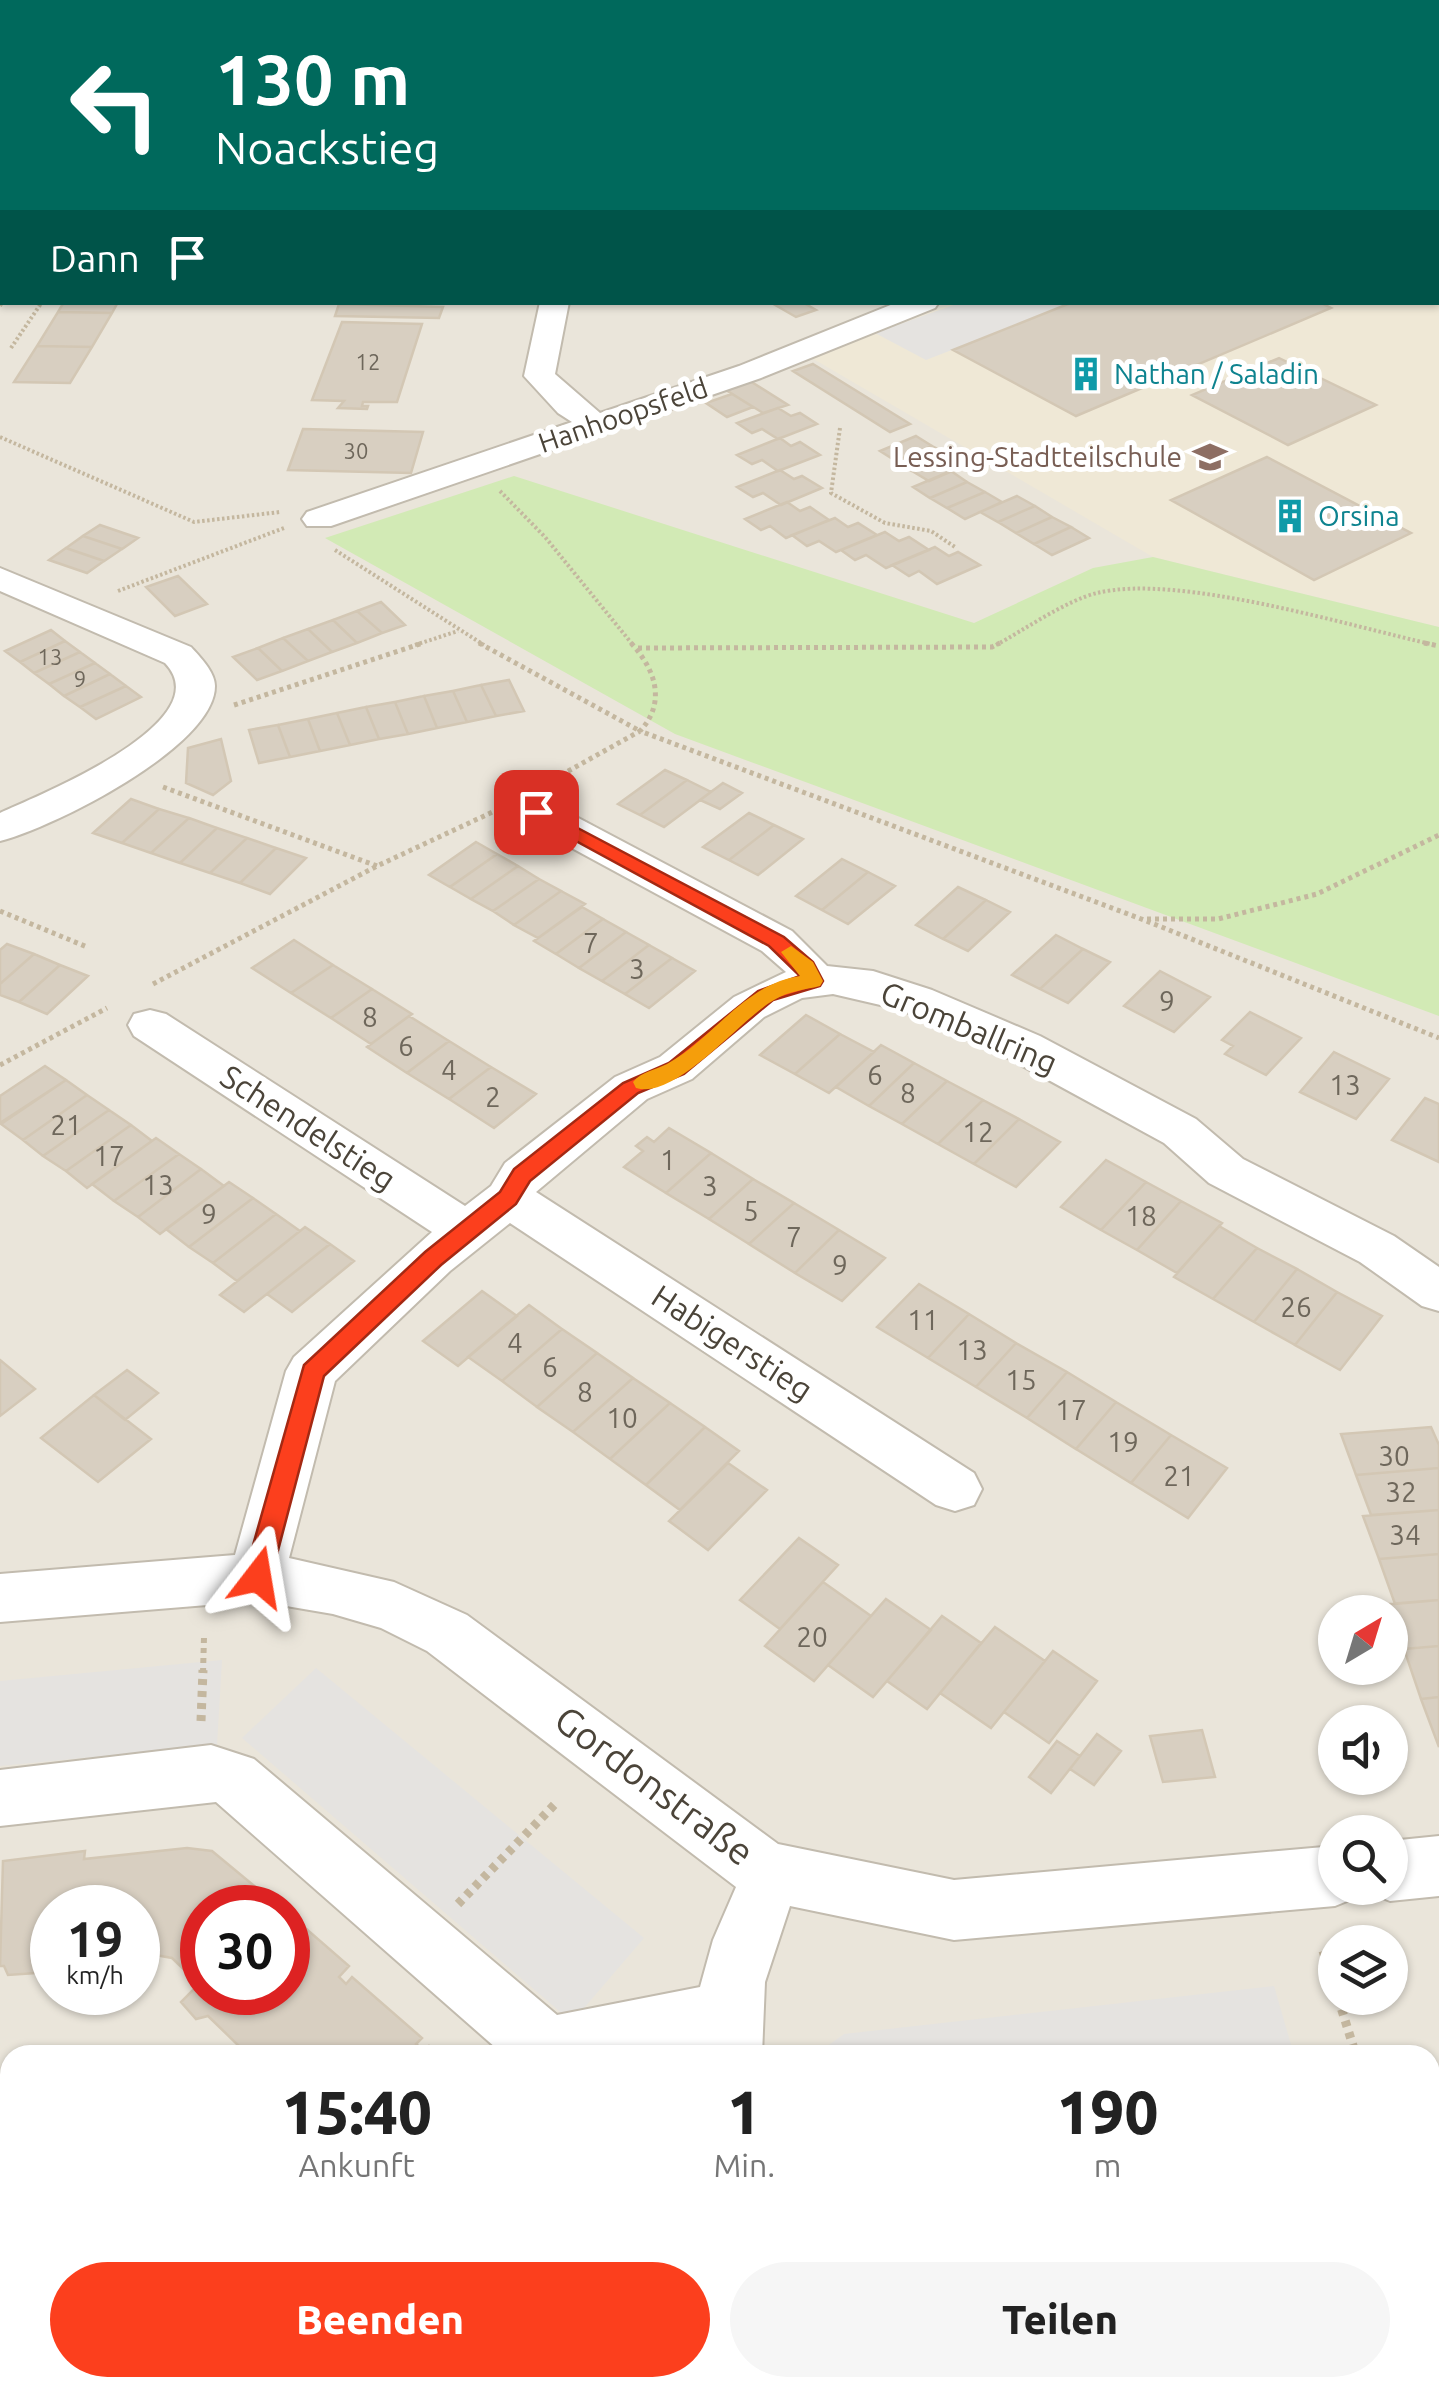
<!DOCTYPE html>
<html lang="de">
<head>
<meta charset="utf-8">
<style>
	body { margin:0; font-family:Ubuntu,sans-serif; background:#f6f6f6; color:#222; height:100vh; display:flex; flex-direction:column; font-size:38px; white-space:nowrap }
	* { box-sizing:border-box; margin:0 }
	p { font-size:32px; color:#767676 }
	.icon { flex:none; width:55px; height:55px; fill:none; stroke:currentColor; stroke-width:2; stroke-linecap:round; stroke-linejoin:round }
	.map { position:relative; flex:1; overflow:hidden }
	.side { position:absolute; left:0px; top:2045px; width:1440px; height:352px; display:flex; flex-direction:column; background:#fff; border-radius:30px 30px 0 0; box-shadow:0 2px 8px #0004 }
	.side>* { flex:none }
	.top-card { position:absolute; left:0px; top:0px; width:1440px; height:305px; box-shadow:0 2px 8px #0004; background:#00695c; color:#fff; overflow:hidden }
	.needle { width:65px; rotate:38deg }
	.tools { position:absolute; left:1318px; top:1595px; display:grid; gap:20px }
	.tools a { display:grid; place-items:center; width:90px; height:90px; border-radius:50%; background:#fff; box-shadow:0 2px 8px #0004; font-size:50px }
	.speed { position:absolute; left:30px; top:1885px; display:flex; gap:20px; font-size:50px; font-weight:700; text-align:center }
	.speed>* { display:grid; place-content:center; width:130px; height:130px; border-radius:50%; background:#fff; box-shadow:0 2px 8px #0004; line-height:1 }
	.speed small { font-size:25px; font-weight:400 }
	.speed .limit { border:15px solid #d22; background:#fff; color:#111 }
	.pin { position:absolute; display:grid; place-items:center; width:85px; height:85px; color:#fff; margin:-42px; border-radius:20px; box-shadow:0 5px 15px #0006 }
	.me { position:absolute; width:110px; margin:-55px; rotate:14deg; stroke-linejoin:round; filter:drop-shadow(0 0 8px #0008) }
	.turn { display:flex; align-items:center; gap:35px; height:210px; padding:0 50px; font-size:45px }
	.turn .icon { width:130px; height:130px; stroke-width:2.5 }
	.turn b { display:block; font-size:70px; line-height:85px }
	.then { display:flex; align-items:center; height:95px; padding:0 50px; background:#0003; gap:20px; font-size:38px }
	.eta { display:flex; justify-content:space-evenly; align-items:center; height:170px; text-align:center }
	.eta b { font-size:60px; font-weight:800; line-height:70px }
	.button { display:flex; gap:20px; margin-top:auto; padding:20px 50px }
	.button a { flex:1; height:115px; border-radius:60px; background:#fc3f1d; color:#fff; font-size:40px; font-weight:800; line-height:115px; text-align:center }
	.button a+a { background:#f6f6f6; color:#222 }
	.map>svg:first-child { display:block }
	.residential { fill:#eae5da; fill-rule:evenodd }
	.education { fill:#efe8d6 }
	.green { fill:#d2eab5 }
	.parking { fill:#e5e3e0 }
	.building { fill:#d8cfc1; stroke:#d3c7b4; stroke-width:2.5 }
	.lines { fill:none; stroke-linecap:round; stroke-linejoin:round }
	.minor-casing { stroke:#c2bbae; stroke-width:4 }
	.secondary-casing { stroke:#d6c79b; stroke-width:5 }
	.path-far3 { stroke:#c4b79f; stroke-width:4; stroke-dasharray:2.5 2.5; stroke-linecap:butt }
	.path-far2 { stroke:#c4b79f; stroke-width:5; stroke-dasharray:4 4; stroke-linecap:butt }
	.path-far1 { stroke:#c4b79f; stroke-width:6; stroke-dasharray:5 5; stroke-linecap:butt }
	.path { stroke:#c4b79f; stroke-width:9; stroke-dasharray:6 6; stroke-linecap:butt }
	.minor { fill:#fff; fill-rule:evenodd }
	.secondary { fill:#fff3cd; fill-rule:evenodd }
	.route { fill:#fc3f1d; stroke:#a42913; stroke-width:2.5 }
	.slow { fill:#f59e0b }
	.labels { text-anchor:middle; stroke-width:10; stroke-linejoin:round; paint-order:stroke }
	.far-number-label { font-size:22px; fill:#6e675b }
	.far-culture-label { font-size:28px; fill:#0d838f; stroke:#fff; text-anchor:start }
	.far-street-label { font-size:28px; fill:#4b4439; stroke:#fff }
	.far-education-label { font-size:28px; fill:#785e54; stroke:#fff; text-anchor:end }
	.number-label { font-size:28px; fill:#6e675b }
	.street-label { font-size:32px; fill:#4b4439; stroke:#fff }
	.near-street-label { font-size:38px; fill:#4b4439; stroke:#fff }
</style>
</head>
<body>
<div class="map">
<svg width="1439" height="2396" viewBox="0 0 1439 2396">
	<rect width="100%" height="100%" fill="#f6f3ec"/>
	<path class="residential" d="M1186 0H1439V2396H0V100L2 302H1438V2ZM1335 1612H1390V1668H1335ZM1335 1722H1390V1778H1335ZM1335 1832H1390V1888H1335ZM52 1908H138V1992H52ZM202 1908H288V1992H202ZM1335 1942H1390V1998H1335ZM10 2055H1430V2388H10Z"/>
	<path class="education" d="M1439 144V627L1153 557 810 357 955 303 1438 302Z"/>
	<path class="green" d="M514 476 974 623 1093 568 1153 557 1439 627V1016L675 734 325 538Z"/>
	<path class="parking" d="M959 303H1073L926 360 875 333Z
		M222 1660 217 1745 0 1766V1681Z
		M316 1668 644 1938 572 2022 242 1738Z
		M1274 1986 1294 2055H815L844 2034Z"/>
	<path class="building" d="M64 302H118L112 313 58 312Z
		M770 302H802L816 310 796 317Z
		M1073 302H1319L1331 308 1076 416 953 350Z
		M339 304 443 307 439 318 335 316Z
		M58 312 112 313 92 347 37 346Z
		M342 322 422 324 397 402H363L362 406H368L367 409 338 408 344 401 312 400Z
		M37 346 92 347 70 383 14 382Z
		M1279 358 1376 405 1288 445 1192 395Z
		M813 364 910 424 890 432 793 371Z
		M750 381 788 405 763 413 726 390Z
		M732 394 753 407 727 417 706 403Z
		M778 408 791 416 800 413 817 424 778 439 762 429 752 433 737 423Z
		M303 429 423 432 411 473 288 470Z
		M916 436 932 446 896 461 880 451Z
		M780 438 791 446 800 442 820 455 778 471 762 460 752 464 737 455Z
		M932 446 949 455 912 471 896 461Z
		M949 455 966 465 929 481 912 471Z
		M1267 457 1411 533 1314 580 1171 500Z
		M780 470 794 479 802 476 822 488 781 505 763 493 753 497 737 487Z
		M951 471 967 482 930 498 913 487Z
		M967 482 985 492 947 508 930 498Z
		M985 492 1002 502 965 519 947 508Z
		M1017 496 1035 506 998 522 980 512Z
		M787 502 800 511 810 507 829 520 786 538 770 526 761 530 745 519Z
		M1035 506 1052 517 1016 533 998 522Z
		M1052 517 1071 527 1034 544 1016 533Z
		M835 518 848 527 858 523 877 535 836 552 819 541 807 546 792 535Z
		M100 525 138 538 122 549 83 536Z
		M1071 527 1089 538 1052 555 1034 544Z
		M885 532 899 541 909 537 929 550 886 568 866 555 855 560 841 550Z
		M83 536 122 549 104 561 66 548Z
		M935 547 949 556 958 552 980 565 937 584 919 571 909 576 892 565Z
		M66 548 104 561 87 573 49 560Z
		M178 576 207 604 175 616 146 587Z
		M381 602 405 625 382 633 357 611Z
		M357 611 382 633 357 643 333 620Z
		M333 620 357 643 332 652 308 629Z
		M308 629 332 652 308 661 283 638Z
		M51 630 65 641 20 662 5 651Z
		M283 638 308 661 282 671 258 648Z
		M65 641 80 652 34 673 20 662Z
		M258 648 282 671 257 680 233 657Z
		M80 652 95 663 49 684 34 673Z
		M95 663 110 674 64 696 49 684Z
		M110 674 126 686 80 707 64 696Z
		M509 680 524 711 496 716 481 685Z
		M481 685 496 716 467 722 453 691Z
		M126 686 141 697 96 719 80 707Z
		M453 691 467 722 437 728 424 696Z
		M424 696 437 728 408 734 395 702Z
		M395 702 408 734 379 739 366 707Z
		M366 707 379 739 350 745 337 713Z
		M337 713 350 745 320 751 308 719Z
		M308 719 320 751 290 757 278 725Z
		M278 725 290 757 259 763 249 730Z
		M221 739 231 781 213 795 186 783 188 748Z
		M665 770 687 780 640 815 618 804Z
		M687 780 711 792 664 827 640 815Z
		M723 783 742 793 720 809 700 800Z
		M131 799 159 809 122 843 93 833Z
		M159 809 189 818 151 853 122 843Z
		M749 813 774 825 729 860 703 847Z
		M189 818 217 828 180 863 151 853Z
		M774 825 803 839 758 875 729 860Z
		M217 828 247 838 210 873 180 863Z
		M247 838 276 848 240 883 210 873Z
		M476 842 497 854 450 887 429 875Z
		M276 848 306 858 270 894 240 883Z
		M497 854 518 866 471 899 450 887Z
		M842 859 868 872 822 910 796 896Z
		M518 866 539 879 493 911 471 899Z
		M868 872 895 886 848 924 822 910Z
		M539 879 561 891 514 925 493 911Z
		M958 887 986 900 943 939 916 925Z
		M561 891 585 904 538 938 514 925Z
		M986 900 1010 912 968 951 943 939Z
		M582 907 603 919 556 954 534 941Z
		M603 919 626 932 579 968 556 954Z
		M626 932 649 945 602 981 579 968Z
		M1056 935 1083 949 1040 989 1012 975Z
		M294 940 333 965 291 993 252 968Z
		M7 944 34 954 0 984V950Z
		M649 945 672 958 625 994 602 981Z
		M1083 949 1110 962 1068 1003 1040 989Z
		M34 954 60 965 19 1002 0 995V984Z
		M672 958 695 971 649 1008 625 994Z
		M60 965 88 976 47 1014 19 1002Z
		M333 965 372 989 331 1018 291 993Z
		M1160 971 1210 997 1174 1032 1124 1006Z
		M372 989 412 1014 371 1044 331 1018Z
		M1250 1012 1301 1038 1266 1075 1225 1054 1233 1046 1222 1040Z
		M806 1015 840 1034 795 1074 760 1055Z
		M409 1016 449 1041 407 1073 367 1047Z
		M840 1034 874 1052 829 1093 795 1074Z
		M449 1041 491 1067 449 1099 407 1073Z
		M881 1045 914 1063 869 1106 836 1087Z
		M1334 1052 1389 1079 1356 1119 1300 1092Z
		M914 1063 947 1081 902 1124 869 1106Z
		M45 1066 66 1080 0 1123V1096Z
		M491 1067 536 1094 494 1128 449 1099Z
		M66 1080 87 1095 23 1140 1 1124Z
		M947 1081 983 1100 938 1144 902 1124Z
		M87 1095 109 1110 43 1156 23 1140Z
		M1425 1098 1439 1104V1162L1392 1140Z
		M983 1100 1019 1119 974 1164 938 1144Z
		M109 1110 131 1125 66 1171 43 1156Z
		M1019 1119 1060 1142 1016 1187 974 1164Z
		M131 1125 152 1141 87 1188 66 1171Z
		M669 1128 711 1153 666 1193 624 1167 643 1151 636 1146 647 1137 654 1142Z
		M156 1138 179 1154 114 1201 92 1184Z
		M711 1153 753 1179 709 1219 666 1193Z
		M179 1154 201 1169 138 1217 114 1201Z
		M1106 1160 1146 1182 1101 1230 1061 1207Z
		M201 1169 224 1186 160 1234 138 1217Z
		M753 1179 794 1203 749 1244 709 1219Z
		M229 1182 253 1198 189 1247 166 1229Z
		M1146 1182 1181 1201 1137 1250 1101 1230Z
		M253 1198 276 1214 213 1263 189 1247Z
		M1181 1201 1222 1223 1177 1273 1137 1250Z
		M794 1203 839 1230 795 1273 749 1244Z
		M276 1214 300 1231 237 1281 213 1263Z
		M1219 1226 1257 1248 1213 1299 1174 1277Z
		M305 1227 330 1244 244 1312 220 1295Z
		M839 1230 885 1258 842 1301 795 1273Z
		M330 1244 354 1261 292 1312 267 1294Z
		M1257 1248 1297 1269 1254 1322 1213 1299Z
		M1297 1269 1337 1292 1295 1345 1254 1322Z
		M919 1284 969 1314 928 1358 877 1327Z
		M482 1291 517 1316 458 1366 423 1341Z
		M1337 1292 1382 1316 1340 1370 1295 1345Z
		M529 1305 562 1329 502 1381 468 1357Z
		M969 1314 1016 1343 976 1387 928 1358Z
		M562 1329 597 1353 537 1407 502 1381Z
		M1016 1343 1067 1372 1027 1418 976 1387Z
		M597 1353 633 1378 573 1432 537 1407Z
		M0 1360 35 1389 0 1416Z
		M127 1370 158 1393 125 1420 94 1395Z
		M1067 1372 1116 1402 1076 1449 1027 1418Z
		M633 1378 670 1403 610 1459 573 1432Z
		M94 1395 151 1439 98 1482 41 1438Z
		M1116 1402 1171 1435 1131 1483 1076 1449Z
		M670 1403 705 1427 646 1485 610 1459Z
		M705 1427 739 1451 680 1510 646 1485Z
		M1431 1427 1439 1445V1468L1356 1475 1341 1434Z
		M1171 1435 1227 1468 1188 1518 1131 1483Z
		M728 1463 767 1490 708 1550 669 1521Z
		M1439 1468V1510L1371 1515 1356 1475Z
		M1439 1510V1554L1379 1559 1363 1516Z
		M799 1538 838 1565 780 1629 740 1600Z
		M1439 1554V1600L1395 1604 1379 1559Z
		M823 1582 871 1616 814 1681 765 1646Z
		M886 1599 931 1630 873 1697 828 1665Z
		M1439 1600V1646L1404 1649 1387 1604Z
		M942 1616 981 1643 927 1709 887 1681Z
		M995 1627 1045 1661 991 1728 940 1693Z
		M1439 1646V1697L1421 1699 1404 1649Z
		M1053 1651 1097 1681 1049 1743 1004 1712Z
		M1439 1697V1747L1421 1699Z
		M1202 1730 1215 1777 1163 1782 1150 1736Z
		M1097 1734 1121 1751 1094 1785 1070 1769Z
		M1057 1741 1080 1756 1051 1793 1029 1777Z
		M187 1848 212 1851 281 1908H202V1992H288V1913L349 1966 339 1977 346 1984 352 1977 422 2038 416 2044 424 2051 429 2046 439 2055H239L240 2047 208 2016 196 2019 181 2002 199 1984 172 1958 138 1952V1908H52L50 1972 8 1975 4 1966H0L3 1861 85 1851 84 1859Z
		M1439 2128V2276L1430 2277V2129Z
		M0 2302 10 2313V2388H77L84 2396H0Z
		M530 2388H655L649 2396H539Z"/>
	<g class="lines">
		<g class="minor-casing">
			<path id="minor" d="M860 0H901L902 2H861Z
				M1193 0H1216L1217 2H1194Z
				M0 16 2 17V33L0 32Z
				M540 302H569L555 374 600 413 739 366 898 302H939L935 308 761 378 331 526H307L302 519 307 512 572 422 558 413 524 376Z
				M0 568 191 647C200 657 215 672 215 686 215 747 52 828 0 841V813C39 795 222 722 165 663L0 591Z
				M536 800 550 803 792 931 827 966 873 971 932 990 1040 1036 1196 1119 1243 1159 1394 1236 1439 1267V1311L1422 1306 1360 1262 1209 1183 1164 1143 1008 1058 902 1010 833 994 802 998 764 1017 692 1079 647 1099 536 1192 974 1473 982 1489 974 1505 955 1511 936 1505 510 1223 450 1271 335 1381 289 1558 394 1582 467 1615 778 1844 954 1880 1335 1846V1888H1361L1357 1897 1335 1906 954 1940 790 1906 765 1982 762 2055H504L216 1802 0 1826V1770L211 1745 254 1759 557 2015 700 1987 713 1940 736 1887 427 1651 381 1628 333 1614 257 1601 0 1622V1574L235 1555 286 1371 294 1357 432 1232 134 1036 128 1025 134 1014 150 1010 166 1014 465 1206 491 1186 505 1163 615 1077 660 1057 734 997 786 972 762 951 522 821 516 812 522 803Z
				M1439 1836V1896L1390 1901 1368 1892 1366 1888H1390V1841Z
				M880 2388H959L962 2396H883Z"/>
		</g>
		<g class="secondary-casing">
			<path id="secondary" d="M0 75H2V91H0Z"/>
		</g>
		<path class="path-far3" d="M346 2 366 0
			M548 2H552
			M0 306 2 302
			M11 348 42 302
			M840 428 831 493 885 523 931 531 955 547
			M0 437 194 522 280 512
			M500 491 545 537 633 645
			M335 550 484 645
			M118 591 284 528
			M415 645 458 631
			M996 645C1024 630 1067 600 1097 593 1179 573 1349 626 1435 645"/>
		<path class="path-far2" d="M479 643 640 731
			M631 643C655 669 667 702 640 731L1144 920 1439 1038
			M1424 643 1439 646
			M638 648 992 647 1000 643
			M234 705 423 643
			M554 779 640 731
			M163 787 377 866
			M0 911 87 947
			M1147 919H1218L1317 894 1439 835
			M153 984 377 866 499 809
			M0 1065 107 1008"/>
		<path class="path-far1" d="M203 1673 204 1637"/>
		<path class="path" d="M201 1721 203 1670
			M458 1904 558 1801
			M1323 1951 1335 1989
			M1338 1998 1356 2055
			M1430 2081 1439 2080"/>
		<use href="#minor" class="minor"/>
		<use href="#secondary" class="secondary"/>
	</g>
	<path class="route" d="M536 806 784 937 813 962 823 981 820 986 773 1000 684 1074 638 1093 530 1181 516 1204 441 1265 324 1376 271 1577 267 1585 258 1588 248 1585 244 1577 304 1365 425 1252 500 1192 514 1169 623 1083 669 1063 758 991 800 976 769 946 530 816V808Z"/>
	<path class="slow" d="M791 946 813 962 823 981 820 986C804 990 789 991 774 1000 740 1019 677 1100 636 1088L633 1082C641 1072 655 1070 667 1064 714 1038 744 984 800 976L781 952Z"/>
	<defs>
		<g id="building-bare" transform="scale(2.7)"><path d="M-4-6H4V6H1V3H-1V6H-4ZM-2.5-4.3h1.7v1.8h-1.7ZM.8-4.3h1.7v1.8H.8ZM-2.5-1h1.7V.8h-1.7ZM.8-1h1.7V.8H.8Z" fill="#0f9aa8" stroke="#fff" stroke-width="2.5" paint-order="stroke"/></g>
		<g id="school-bare" transform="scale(2.7)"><path d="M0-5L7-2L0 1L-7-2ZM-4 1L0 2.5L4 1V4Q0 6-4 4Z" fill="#8d6e63" stroke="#fff" stroke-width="2.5" paint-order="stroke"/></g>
	</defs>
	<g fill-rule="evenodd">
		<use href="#building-bare" x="1086" y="374"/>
		<use href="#school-bare" x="1210" y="457"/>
		<use href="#building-bare" x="1290" y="516"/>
	</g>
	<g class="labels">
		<g class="far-number-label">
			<text x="368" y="370">12</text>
			<text x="356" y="459">30</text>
			<text x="50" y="665">13</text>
			<text x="80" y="687">9</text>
		</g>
		<g class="far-culture-label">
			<text x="1114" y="384">Nathan / Saladin</text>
			<text x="1318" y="526">Orsina</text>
		</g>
		<g class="far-street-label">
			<text transform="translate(623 415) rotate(-19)" y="10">Hanhoopsfeld</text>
		</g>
		<g class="far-education-label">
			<text x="1182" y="467">Lessing-Stadtteilschule</text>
		</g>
		<g class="number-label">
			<text x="591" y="953">7</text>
			<text x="637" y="979">3</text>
			<text x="1167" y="1011">9</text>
			<text x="370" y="1027">8</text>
			<text x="406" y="1056">6</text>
			<text x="449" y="1080">4</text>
			<text x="875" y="1085">6</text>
			<text x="1345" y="1095">13</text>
			<text x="908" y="1103">8</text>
			<text x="493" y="1107">2</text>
			<text x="66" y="1135">21</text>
			<text x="978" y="1142">12</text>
			<text x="109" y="1166">17</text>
			<text x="668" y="1170">1</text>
			<text x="158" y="1195">13</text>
			<text x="710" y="1196">3</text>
			<text x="751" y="1221">5</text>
			<text x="209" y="1224">9</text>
			<text x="1141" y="1226">18</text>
			<text x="794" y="1247">7</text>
			<text x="840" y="1275">9</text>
			<text x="1296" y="1317">26</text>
			<text x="923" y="1330">11</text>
			<text x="515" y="1353">4</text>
			<text x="972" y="1360">13</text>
			<text x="550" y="1377">6</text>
			<text x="1021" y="1390">15</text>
			<text x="585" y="1402">8</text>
			<text x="1071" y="1420">17</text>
			<text x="622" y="1428">10</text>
			<text x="1123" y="1452">19</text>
			<text x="1394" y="1466">30</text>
			<text x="1179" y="1486">21</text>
			<text x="1401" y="1502">32</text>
			<text x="1405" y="1545">34</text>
			<text x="812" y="1647">20</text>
		</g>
		<g class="street-label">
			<text transform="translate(969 1028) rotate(23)" y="11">Gromballring</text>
			<text transform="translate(308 1128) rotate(33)" y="11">Schendelstieg</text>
			<text transform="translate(732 1343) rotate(33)" y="11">Habigerstieg</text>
		</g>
		<g class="near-street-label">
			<text transform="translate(654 1786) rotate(37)" y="13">Gordonstraße</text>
		</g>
	</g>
</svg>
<div class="tools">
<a><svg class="needle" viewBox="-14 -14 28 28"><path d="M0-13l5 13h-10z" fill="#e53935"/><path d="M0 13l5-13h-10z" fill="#767676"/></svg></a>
<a><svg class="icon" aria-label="sound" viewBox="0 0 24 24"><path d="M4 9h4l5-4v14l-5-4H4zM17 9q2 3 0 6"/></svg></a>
<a><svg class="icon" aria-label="search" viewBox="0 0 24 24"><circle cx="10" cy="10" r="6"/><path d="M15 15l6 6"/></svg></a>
<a><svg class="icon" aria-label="layers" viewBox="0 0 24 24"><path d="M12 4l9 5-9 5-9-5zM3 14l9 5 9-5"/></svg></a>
</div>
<div class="speed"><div>19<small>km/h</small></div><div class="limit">30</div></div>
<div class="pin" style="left:536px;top:812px;background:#d93025"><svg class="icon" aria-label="arrive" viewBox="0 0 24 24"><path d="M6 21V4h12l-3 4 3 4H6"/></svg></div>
<svg class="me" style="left:258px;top:1577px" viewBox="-20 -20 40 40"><path d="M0-17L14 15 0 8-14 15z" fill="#fc3f1d" stroke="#fff" stroke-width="4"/></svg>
<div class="top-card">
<div class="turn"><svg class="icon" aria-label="left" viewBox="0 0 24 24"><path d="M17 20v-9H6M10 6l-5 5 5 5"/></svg><div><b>130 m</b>Noackstieg</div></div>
<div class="then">Dann<svg class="icon" aria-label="arrive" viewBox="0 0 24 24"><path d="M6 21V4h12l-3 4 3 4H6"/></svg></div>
</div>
<section class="side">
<div class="eta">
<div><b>15:40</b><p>Ankunft</p></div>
<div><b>1</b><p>Min.</p></div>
<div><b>190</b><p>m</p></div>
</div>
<div class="button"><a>Beenden</a><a>Teilen</a></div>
</section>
</div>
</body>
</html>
